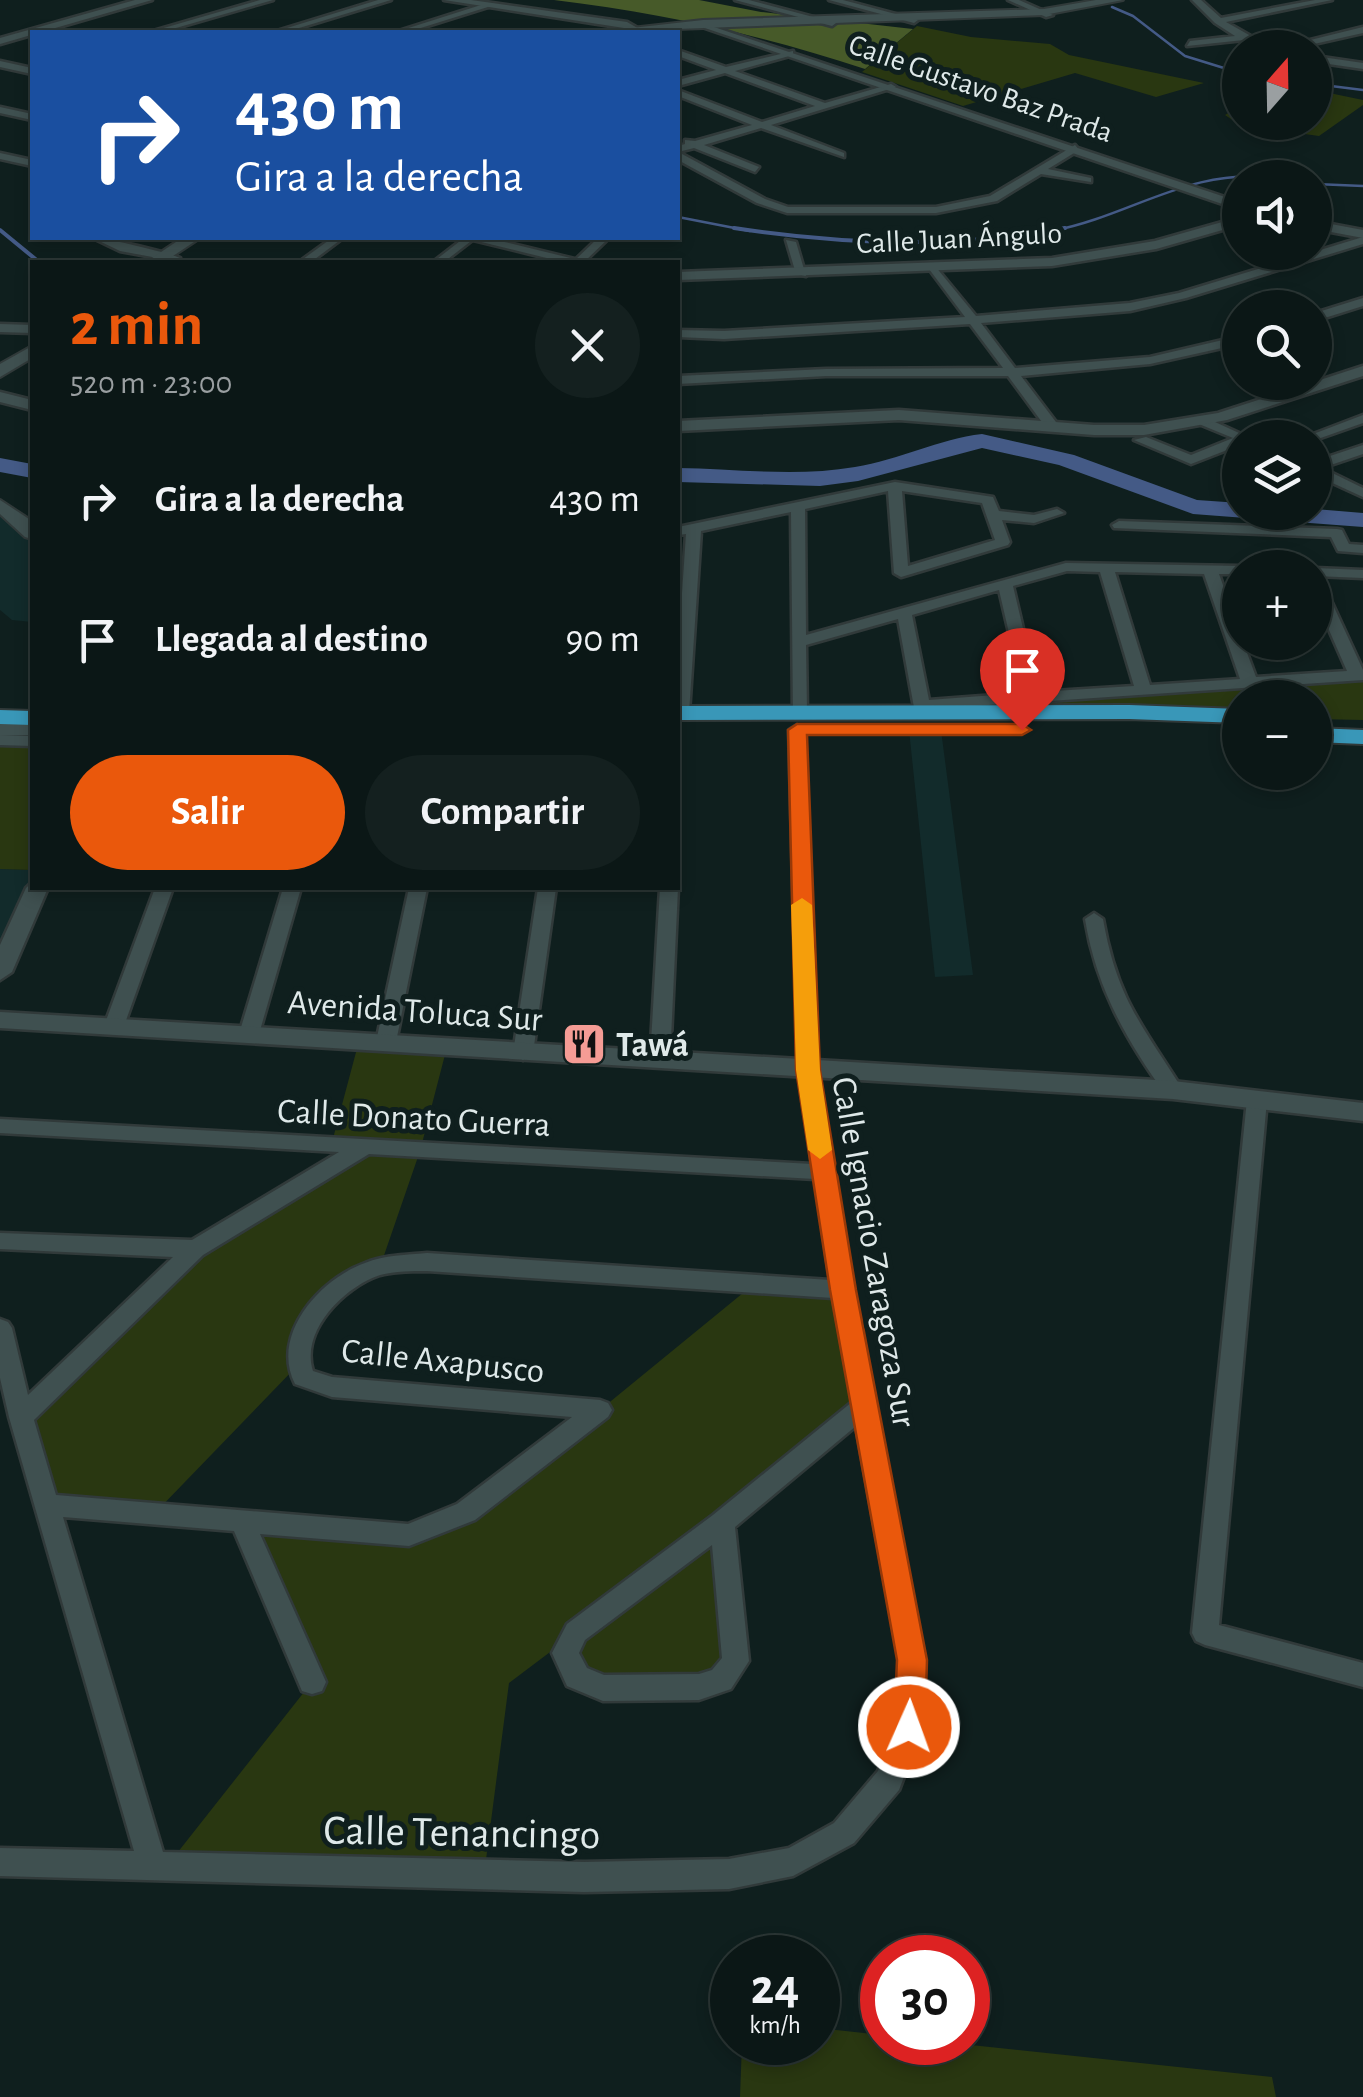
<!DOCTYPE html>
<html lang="es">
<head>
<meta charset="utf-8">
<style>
	body { margin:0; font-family:"Alegreya Sans",sans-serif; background:#14201f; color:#f1f3f6; height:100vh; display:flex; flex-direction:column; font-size:38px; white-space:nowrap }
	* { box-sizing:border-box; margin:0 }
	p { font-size:32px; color:#9a9fa1 }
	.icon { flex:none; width:55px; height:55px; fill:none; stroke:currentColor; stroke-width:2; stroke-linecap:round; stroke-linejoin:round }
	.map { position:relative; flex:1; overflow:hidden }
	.details { position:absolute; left:30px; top:260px; width:650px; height:630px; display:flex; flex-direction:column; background:#0b1716; border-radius:0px; box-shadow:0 5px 15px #0003,0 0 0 2px #2b3635 }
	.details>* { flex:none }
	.top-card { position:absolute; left:30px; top:30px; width:650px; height:210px; border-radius:0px; box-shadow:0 5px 15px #0003,0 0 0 2px #2b3635; background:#1a4fa0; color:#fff; overflow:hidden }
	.needle { width:65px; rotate:20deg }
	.tools { position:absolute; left:1222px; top:30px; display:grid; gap:20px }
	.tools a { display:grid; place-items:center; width:110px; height:110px; border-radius:50%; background:#0b1716; box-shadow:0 5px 15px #0003,0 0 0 2px #2b3635; font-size:50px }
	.speed { position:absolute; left:710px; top:1935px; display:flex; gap:20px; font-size:50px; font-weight:700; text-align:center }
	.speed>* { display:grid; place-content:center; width:130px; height:130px; border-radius:50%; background:#0b1716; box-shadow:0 5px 15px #0003,0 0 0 2px #2b3635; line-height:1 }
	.speed small { font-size:25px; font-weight:400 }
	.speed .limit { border:15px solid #d22; background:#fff; color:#111 }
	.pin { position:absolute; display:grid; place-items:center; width:85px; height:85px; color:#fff; margin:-102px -42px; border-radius:50% 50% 50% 0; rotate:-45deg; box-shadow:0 0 10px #0007 }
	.pin .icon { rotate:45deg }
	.me { position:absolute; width:110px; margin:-55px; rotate:2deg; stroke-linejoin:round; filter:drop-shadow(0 0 8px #0008) }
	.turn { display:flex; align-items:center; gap:35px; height:210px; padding:0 40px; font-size:45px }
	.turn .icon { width:130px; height:130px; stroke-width:2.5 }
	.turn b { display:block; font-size:70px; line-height:85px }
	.round { display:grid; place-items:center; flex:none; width:105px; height:105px; border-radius:52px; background:#14201f }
	.head { display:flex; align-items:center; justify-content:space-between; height:170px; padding:0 40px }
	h1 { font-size:60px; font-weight:700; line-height:75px; color:#ea580c }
	.action { display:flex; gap:20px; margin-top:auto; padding:20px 40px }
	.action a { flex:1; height:115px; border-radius:60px; background:#ea580c; color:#fff; font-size:40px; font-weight:700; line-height:115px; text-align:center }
	.action a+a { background:#14201f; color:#f1f3f6 }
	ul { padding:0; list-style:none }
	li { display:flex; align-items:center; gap:30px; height:140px; padding:0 40px }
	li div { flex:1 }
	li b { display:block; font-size:38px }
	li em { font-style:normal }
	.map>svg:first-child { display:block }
	.built { fill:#122b2b }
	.green { fill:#293711 }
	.forest { fill:#475a29 }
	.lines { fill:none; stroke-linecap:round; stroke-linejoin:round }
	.stream-far1 { stroke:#445a86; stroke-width:2.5 }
	.stream { stroke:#445a86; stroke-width:4 }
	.river { fill:#445a86; fill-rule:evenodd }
	.minor-casing { stroke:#313a3a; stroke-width:5 }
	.tertiary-casing { stroke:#313a3a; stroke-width:5 }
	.secondary-casing { stroke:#313a3a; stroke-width:4 }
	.primary-casing { stroke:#313a3a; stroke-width:4 }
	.minor { fill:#3f5050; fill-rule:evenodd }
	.tertiary { fill:#3f5050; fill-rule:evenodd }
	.secondary { fill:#3f5050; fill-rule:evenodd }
	.primary { fill:#3997b8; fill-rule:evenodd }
	.route { fill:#ea580c; stroke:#983908; stroke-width:2.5 }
	.slow { fill:#f59e0b }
	.labels { text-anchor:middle; stroke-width:10; stroke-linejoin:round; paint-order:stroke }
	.far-street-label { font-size:30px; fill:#dfe9e9; stroke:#0f1f1e }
	.street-label { font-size:35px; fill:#dfe9e9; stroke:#0f1f1e }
	.poi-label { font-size:35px; font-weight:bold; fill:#dfe9e9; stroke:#0f1f1e; text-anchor:start }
	.near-street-label { font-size:42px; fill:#dfe9e9; stroke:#0f1f1e }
</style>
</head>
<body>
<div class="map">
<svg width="1363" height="2097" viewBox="0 0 1363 2097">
	<rect width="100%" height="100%" fill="#0f1f1e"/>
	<path class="built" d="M0 506 19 518 32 533V622L12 620 0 610Z
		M909 730H941L973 975 935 977Z
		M0 869 32 870V888H37L0 972Z"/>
	<path class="green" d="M917 26 971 37 1050 44 1069 55 1204 83 1156 97 1075 73 963 106 862 72Z
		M1315 90 1363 100V105L1319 136 1240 125 1225 115 1240 106V122H1315Z
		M1363 675V720L1315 719V698H1240V716L921 705Z
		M32 731V870L0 869V733Z
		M359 1041 447 1047 420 1151 380 1267 326 1301 297 1366 154 1514 48 1505 21 1417 195 1249 361 1149 331 1146Z
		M754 1284 843 1290 865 1405 722 1523 736 1637 721 1680 577 1676 574 1634 509 1683 484 1875 159 1876 312 1682 244 1525 439 1526 600 1410Z
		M818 2028 882 2035V2042L952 2043 1272 2077 1276 2097H740L742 2043 818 2042Z"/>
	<path class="forest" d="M554 0H699L761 12 913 29 865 69C762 35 661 13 554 0Z"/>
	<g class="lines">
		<path class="stream-far1" d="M1112 7 1133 16 1185 56 1240 73
			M1315 84 1363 90
			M1315 184 1363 186
			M678 217 750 231
			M1052 231C1131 216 1190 167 1273 178"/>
		<path class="stream" d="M734 228C845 245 955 249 1065 228
			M0 230 39 262"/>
		<path class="river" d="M982 434 1074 455 1197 500 1240 503V512H1315V509L1363 513V527L1193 514 1059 465 982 448 858 481 820 486 678 482V468C736 469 798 477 855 467 899 460 939 439 982 434Z
			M0 458 32 464V478L0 472Z"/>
		<g class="minor-casing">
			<path id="minor" d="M260 0H273L162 32H150Z
				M378 0H391L286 32H274Z
				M735 0H749L836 23 832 26Z
				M829 0H843L918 20 914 23Z
				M1008 0H1019L1053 15 1046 17Z
				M1192 0H1201L1221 18 1315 0H1332L1226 22 1272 48H1260L1244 40 1187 46 1190 41 1235 36 1215 23Z
				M484 4 491 6 408 32H396Z
				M1363 27V33L1296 48H1278Z
				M678 50 726 67 793 51V55L735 71 825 103 891 84 896 87 771 125 844 153V157L761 128 704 145 759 167 755 172 694 148 678 152V146L685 144V140L695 141 752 125 678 96V90L762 122 815 106 725 73 678 86V80L716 70 678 56Z
				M1315 56 1363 63V69L1315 62Z
				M0 61 32 68V74L0 67Z
				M0 107 32 114V120L0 113Z
				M1075 145 1079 150 1048 169 1091 178V182L1041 174 997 201 936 213H787L757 203 678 160V153L682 154 765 199 788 207H936L990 196Z
				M0 153 32 160V166L0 159Z
				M1363 237V244L1186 298 1130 311 981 323 1015 368 1150 357 1240 336V344L1150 364 1021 376 1059 426 1052 430 1047 429 1008 376H826L678 384V376L826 369 1003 368 970 324 724 339 678 337V330L724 331 965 317 929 269 935 266 976 316 1130 303 1179 293Z
				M93 238C103 237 170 253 180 258L174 261 120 251Z
				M332 238H343L311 262H299Z
				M464 238H475L444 262H433Z
				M598 238H609L584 262H573Z
				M786 240 796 242 806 276 796 274Z
				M1363 298V306L1315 321V313Z
				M1363 415V423L1315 440 1308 436Z
				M1204 417 1250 438H1240V445L1191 464 1134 440 1146 437 1191 455 1233 438 1199 424 1197 421Z
				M1363 445V454L1322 468 1363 488V497L1315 475V461Z
				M895 482 993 497 999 511 1034 515 1057 509 1064 513 1034 523 1002 520 1010 542 1008 545 901 577 894 573 888 491 805 509 806 635 1066 563 1240 566 1246 568H1240V574H1219L1240 633V642H1243L1256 677 1347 671 1315 598V577L1322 581 1363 670V680L930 709 929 716 923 718 915 713 898 619 806 645 807 713 799 718 793 716 791 512 701 531 689 713 678 717V652L686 534 678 535V527ZM902 491 982 503 995 540 908 566ZM1067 571 1100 572 1134 686 1038 692 1013 586ZM1115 572 1204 574 1240 679 1150 685ZM999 590 1023 693 929 700 912 615Z
				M1119 521 1337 529 1342 530 1349 544 1363 545V553L1338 551 1331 537 1114 528 1112 525Z
				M1315 568 1363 570V578L1315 576Z
				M797 725 805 730 818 1070 854 1290 925 1660 923 1727 899 1790 854 1843 793 1876 729 1889 584 1892 0 1876V1848L134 1851 9 1417 0 1378V1319L8 1322 12 1328 28 1395 173 1257 0 1249V1233L192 1240 339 1152 0 1133V1119L812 1164 798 1070 789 730ZM369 1154 815 1179 830 1280 427 1253C406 1255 385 1255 365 1263 320 1279 270 1335 295 1384L332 1397 572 1417 457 1504 408 1524 56 1495 34 1420 203 1255ZM427 1271 833 1298 852 1402 713 1515 567 1624 552 1653 567 1686 603 1701 699 1700 731 1689 749 1661 735 1527 856 1426 899 1660 895 1727 878 1771 834 1823 789 1848 729 1859 584 1862 163 1852 63 1517 234 1531 302 1691 312 1694 322 1691 326 1682 260 1534 409 1546 475 1520 608 1417 612 1410 608 1403 600 1400 332 1377 313 1371C300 1331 344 1287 380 1275 395 1271 412 1271 427 1271ZM712 1545 722 1658 712 1670 699 1674 604 1675 587 1668 579 1653 585 1640Z
				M0 735 32 736V746L0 745Z
				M678 887V888L670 1060 660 1067 650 1060 660 888Z
				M155 888H173L124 1026 114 1033 107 1031 104 1026Z
				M283 888H301L259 1034 249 1041 239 1034Z
				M409 888H427L396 1042 386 1049 376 1042Z
				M538 888H556L533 1053 523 1060 513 1053Z
				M1094 913 1103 919C1117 999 1142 1025 1183 1090L1180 1095H1166C1126 1040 1096 987 1085 919Z
				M1257 1093 1267 1100 1219 1625 1363 1663V1687L1205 1645 1196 1641 1192 1633 1247 1100Z"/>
		</g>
		<g class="tertiary-casing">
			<path id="tertiary" d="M135 0H152L0 44V38Z
				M444 0H471L627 22 641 30 628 32 624 28Z
				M699 22 1240 202V210L699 26Z
				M1240 217V225L1156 249 1052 266 678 280V272L1052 258 1155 241Z
				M1315 221 1363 230V238L1315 229Z
				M465 238H488L587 262H563Z
				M0 324 32 325V333L0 332Z
				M1363 366V376L1227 420 1144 435H1094L899 420 678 431V421L899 410 1094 425H1144L1218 413Z
				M0 392 32 400V410L0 402Z
				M32 882V888H48L12 972 0 980V945L26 888Z
				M0 1012 1173 1081 1363 1103V1121L1173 1099 0 1028Z"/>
		</g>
		<g class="secondary-casing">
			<path id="secondary" d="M1096 0H1123L1044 15 596 32 703 20 1044 9Z
				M182 238H200L164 262H146Z
				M32 346V358L0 377V364Z
				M0 500 32 521V539L25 537 0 514Z
				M0 721H32V735H0Z"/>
		</g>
		<g class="primary-casing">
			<path id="primary" d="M1129 705 1240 709V723L1129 719 678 720V706Z
				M0 710 32 711V725L0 724Z
				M1315 728 1363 730V744L1315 742Z"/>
		</g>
		<use href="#minor" class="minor"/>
		<use href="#tertiary" class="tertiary"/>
		<use href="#secondary" class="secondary"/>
		<use href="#primary" class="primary"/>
	</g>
	<path class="route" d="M797 724H1022L1031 730 1022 735H807L820 1070 856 1290 927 1660 925 1727 920 1738 909 1742 898 1738 894 1727 897 1660 830 1290 796 1070 788 730Z"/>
	<path class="slow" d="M802 898 812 905 820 1070 832 1150 820 1159 808 1150 796 1070 791 905Z"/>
	<defs>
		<g id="restaurant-square" transform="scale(2.25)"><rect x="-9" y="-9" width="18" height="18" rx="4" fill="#f59c95" stroke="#0f1f1e"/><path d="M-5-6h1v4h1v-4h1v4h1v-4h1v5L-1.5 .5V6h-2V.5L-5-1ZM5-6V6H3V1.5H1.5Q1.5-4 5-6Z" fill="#111"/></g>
	</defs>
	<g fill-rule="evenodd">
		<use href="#restaurant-square" x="584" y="1044"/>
	</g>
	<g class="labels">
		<g class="far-street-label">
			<text transform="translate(981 88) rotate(19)" y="10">Calle Gustavo Baz Prada</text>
			<text transform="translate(959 238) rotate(-3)" y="10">Calle Juan Ángulo</text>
		</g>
		<g class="street-label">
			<text transform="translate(415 1010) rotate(4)" y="12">Avenida Toluca Sur</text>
			<text transform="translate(414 1117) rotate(3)" y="12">Calle Donato Guerra</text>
			<text transform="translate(875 1252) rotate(80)" y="12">Calle Ignacio Zaragoza Sur</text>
			<text transform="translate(443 1360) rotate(6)" y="12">Calle Axapusco</text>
		</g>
		<g class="poi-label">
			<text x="616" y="1056">Tawá</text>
		</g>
		<g class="near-street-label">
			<text transform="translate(462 1831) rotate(1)" y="15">Calle Tenancingo</text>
		</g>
	</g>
</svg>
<div class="tools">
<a><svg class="needle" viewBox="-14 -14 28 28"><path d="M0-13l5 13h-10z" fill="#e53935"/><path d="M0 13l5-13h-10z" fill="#9a9fa1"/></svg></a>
<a><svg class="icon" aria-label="sound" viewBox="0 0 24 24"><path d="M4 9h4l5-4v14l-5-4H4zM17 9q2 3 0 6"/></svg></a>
<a><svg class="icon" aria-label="search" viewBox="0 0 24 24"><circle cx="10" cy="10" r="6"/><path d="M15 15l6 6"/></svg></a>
<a><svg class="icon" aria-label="layers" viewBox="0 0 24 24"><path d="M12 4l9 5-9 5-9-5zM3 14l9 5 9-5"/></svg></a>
<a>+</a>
<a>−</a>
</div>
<div class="speed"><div>24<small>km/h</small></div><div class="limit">30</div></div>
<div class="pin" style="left:1022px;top:730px;background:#d93025"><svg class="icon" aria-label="arrive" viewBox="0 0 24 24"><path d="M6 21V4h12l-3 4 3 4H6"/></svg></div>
<svg class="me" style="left:909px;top:1727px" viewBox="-20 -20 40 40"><circle r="17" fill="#ea580c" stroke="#fff" stroke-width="3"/><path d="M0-11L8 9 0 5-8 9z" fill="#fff"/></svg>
<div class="top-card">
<div class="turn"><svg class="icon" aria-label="right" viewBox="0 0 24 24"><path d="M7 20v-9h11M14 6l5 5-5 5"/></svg><div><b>430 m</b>Gira a la derecha</div></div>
</div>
<section class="details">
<div class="head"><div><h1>2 min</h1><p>520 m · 23:00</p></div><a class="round"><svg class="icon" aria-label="close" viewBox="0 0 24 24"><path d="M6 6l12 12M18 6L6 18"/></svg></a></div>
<ul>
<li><svg class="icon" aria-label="right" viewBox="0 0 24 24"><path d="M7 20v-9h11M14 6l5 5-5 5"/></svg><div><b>Gira a la derecha</b></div><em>430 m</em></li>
<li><svg class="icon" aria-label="arrive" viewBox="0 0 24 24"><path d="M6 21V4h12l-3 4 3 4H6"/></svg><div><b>Llegada al destino</b></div><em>90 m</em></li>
</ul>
<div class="action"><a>Salir</a><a>Compartir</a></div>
</section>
</div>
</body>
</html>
